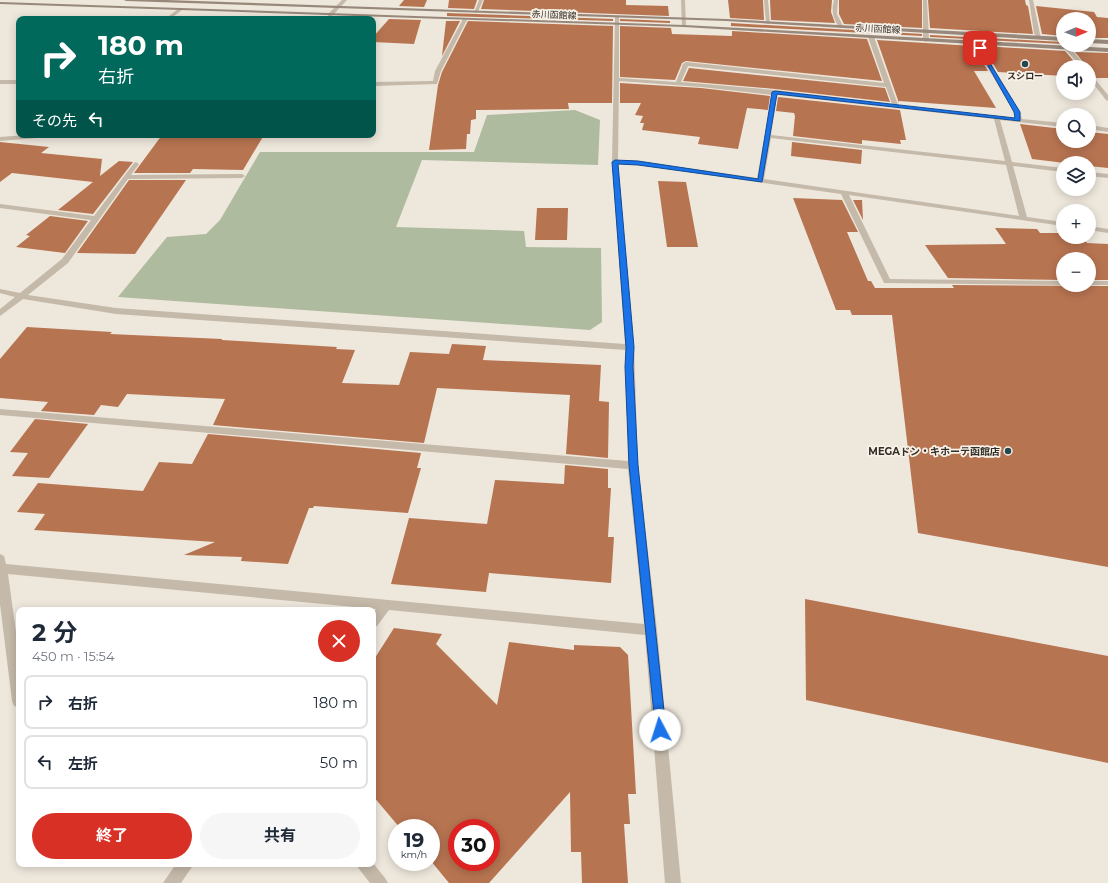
<!DOCTYPE html>
<html lang="ja">
<head>
<meta charset="utf-8">
<style>
	body { margin:0; font-family:Montserrat,"Noto Sans JP",sans-serif; background:#f6f6f7; color:#1f2937; height:100vh; display:flex; flex-direction:column; font-size:15px; white-space:nowrap }
	* { box-sizing:border-box; margin:0 }
	p { font-size:13px; color:#747a83 }
	.icon { flex:none; width:22px; height:22px; fill:none; stroke:currentColor; stroke-width:2; stroke-linecap:round; stroke-linejoin:round }
	.map { position:relative; flex:1; overflow:hidden }
	.drawer { position:absolute; left:16px; top:607px; width:360px; height:260px; display:flex; flex-direction:column; background:#fff; border-radius:8px; box-shadow:0 2px 10px #0003 }
	.drawer>* { flex:none }
	.guide { position:absolute; left:16px; top:16px; width:360px; height:122px; border-radius:8px; box-shadow:0 2px 10px #0003; background:#00695c; color:#fff; overflow:hidden }
	.needle { width:26px; rotate:89deg }
	.fabs { position:absolute; left:1056px; top:12px; display:grid; gap:8px }
	.fabs a { display:grid; place-items:center; width:40px; height:40px; border-radius:50%; background:#fff; box-shadow:0 2px 10px #0003; font-size:20px }
	.speed { position:absolute; left:388px; top:819px; display:flex; gap:8px; font-size:20px; font-weight:700; text-align:center }
	.speed>* { display:grid; place-content:center; width:52px; height:52px; border-radius:50%; background:#fff; box-shadow:0 2px 10px #0003; line-height:1 }
	.speed small { font-size:10px; font-weight:400 }
	.speed .limit { border:6px solid #d22; background:#fff; color:#111 }
	.pin { position:absolute; display:grid; place-items:center; width:34px; height:34px; color:#fff; margin:-17px; border-radius:8px; box-shadow:0 2px 6px #0006 }
	.me { position:absolute; width:44px; margin:-22px; rotate:355deg; stroke-linejoin:round; filter:drop-shadow(0 0 3px #0008) }
	.turn { display:flex; align-items:center; gap:14px; height:84px; padding:0 16px; font-size:18px }
	.turn .icon { width:52px; height:52px; stroke-width:2.5 }
	.turn b { display:block; font-size:28px; line-height:34px }
	.then { display:flex; align-items:center; height:38px; padding:0 16px; background:#0003; gap:8px; font-size:15px }
	.round { display:grid; place-items:center; flex:none; width:42px; height:42px; border-radius:21px; background:#f6f6f7 }
	.headline { display:flex; align-items:center; justify-content:space-between; height:68px; padding:0 16px }
	h1 { font-size:24px; font-weight:700; line-height:30px }
	.button { display:flex; gap:8px; margin-top:auto; padding:8px 16px }
	.button a { flex:1; height:46px; border-radius:24px; background:#d93025; color:#fff; font-size:16px; font-weight:700; line-height:46px; text-align:center }
	.button a+a { background:#f6f6f7; color:#1f2937 }
	ul { padding:0; list-style:none }
	li { display:flex; align-items:center; gap:12px; height:54px; margin:0 8px 6px; padding:0 8px; border:2px solid #e0e1e3; border-radius:8px }
	li div { flex:1 }
	li b { display:block; font-size:15px }
	li em { font-style:normal }
	.map>svg:first-child { display:block }
	.green { fill:#afbb9e }
	.building { fill:#b77451; fill-rule:evenodd }
	.lines { fill:none; stroke-linecap:round; stroke-linejoin:round }
	.minor { fill:#c5b9a9; fill-rule:evenodd }
	.tertiary { fill:#c5b9a9; fill-rule:evenodd }
	.secondary { fill:#98887b; fill-rule:evenodd }
	.route { fill:#1a73e8; stroke:#114b97 }
	.poi-dot { fill:#23484f; stroke:#f7f1e7; stroke-width:1.5 }
	.labels { text-anchor:middle; stroke-width:3.5; stroke-linejoin:round; paint-order:stroke }
	.far-street-label { font-size:9px; fill:#332d28; stroke:#f7f1e7 }
	.far-poi-label { font-size:9px; font-weight:bold; fill:#332d28; stroke:#f7f1e7 }
	.poi-label { font-size:10px; font-weight:bold; fill:#332d28; stroke:#f7f1e7; text-anchor:end }
</style>
</head>
<body>
<div class="map">
<svg width="1108" height="883" viewBox="0 0 1108 883">
	<rect width="100%" height="100%" fill="#eee7dc"/>
	<path class="green" d="M575 110 600 120 598 165 422 160 396 227 524 231 526 247 601 248 602 322 590 330 118 297 167 237 206 234 220 220 260 152H474L487 115Z"/>
	<path class="building" d="M404 0H427L424 7 399 6Z
		M449 0H477L474 9 448 8Z
		M484 0H626V5L668 6 669 16 481 9Z
		M728 0H763L764 20 730 18Z
		M770 0H832L831 12 835 23 771 20Z
		M839 0H922V28L844 24 839 14Z
		M928 0H1025L1026 5 1028 6 1033 34 930 28Z
		M1036 6 1094 12 1097 17 1108 18V38H1089V19H1063V36L1042 34Z
		M447 13 613 19V21L447 16Z
		M389 19 421 20 414 44 373 42V37Z
		M620 19 670 21V23L620 21Z
		M446 21H460L442 56Z
		M468 21 613 26 612 103H568L569 109 476 110V119L471 120 470 134H467L466 149 429 150 438 85 442 72Z
		M731 23 922 34V36L731 26Z
		M620 26 671 28 672 34 732 36V31L867 39 882 81 686 61 682 63 675 80 620 77Z
		M930 35 1063 42V44L930 37Z
		M877 40 973 46 988 71H974L996 108 899 101V103Z
		M983 46 1065 51 1079 67H1063V76L998 72Z
		M1075 52 1108 53V78H1096Z
		M689 68 885 88 890 102 775 89 683 81Z
		M620 83 701 88 770 96 768 110 747 108 738 149 698 144 700 137 642 130 644 123H640L643 116 635 115 641 103H620Z
		M778 97 900 110 906 140H900L901 144 862 140V144L793 136 795 116 794 113 776 111Z
		M1020 124 1063 129V141H1089V132L1108 134V168L1089 166V163H1065L1032 159Z
		M162 135H264L243 170 193 169 190 173H134Z
		M0 142 49 147 41 153 102 159 100 176 119 161 133 162 93 214 58 210 93 182 12 173 0 182Z
		M792 142 862 150 861 164 791 156Z
		M129 180H186L135 254 77 253Z
		M658 181 686 182 698 247H667Z
		M793 198 842 200 858 232H847L868 281H871L875 288H954L952 285 1108 286V567L918 533 892 315H852L850 310H836Z
		M853 200H862L863 220Z
		M537 208H568L567 240H535Z
		M50 216 88 221 65 253 16 247 30 236 26 235Z
		M995 228 1037 229 1040 233H1063V237H1082L1087 243 1108 244V280H1089V259H1063V280L948 278 925 245 1006 244Z
		M27 327 112 332 110 334 222 339V340L337 347 336 349 355 350 342 383 399 385 410 352 449 354 452 344 486 346 483 360 601 365 599 401 609 402 608 458 566 454 570 395 437 388 424 443 213 425 225 399 127 394 118 407 101 405 94 415 41 411 48 402 0 398V359Z
		M35 419 88 424 49 478 12 476 28 453 10 452Z
		M208 434 421 453 417 468H421L408 513 314 506 313 508H309L288 564 241 561 242 557 184 555 215 542 34 530 45 514 17 512 38 483 143 491 159 462 192 464Z
		M565 465 608 469V488H611L608 537H614L611 583 489 573 486 592 391 584 409 518 487 524 495 480 564 484Z
		M805 599 1108 656V763L806 700Z
		M394 628 442 634 436 644 497 705 509 642 574 650V645L620 647 628 655 636 794H628L630 824H624L628 883H582L581 852H571L570 792 489 883H449L431 861V828H400L373 796V661ZM457 828H491V862H457Z"/>
	<g class="lines">
		<path class="minor" d="M342 0H347L332 16H328V14Z
			M479 0H483L478 12 474 13Z
			M764 0H768L770 23 768 24 766 23Z
			M834 0H838L837 14 844 28H840C833 19 831 11 834 0Z
			M923 0H927L929 40 926 42 923 40Z
			M1029 0H1033L1041 39H1037L1034 33Z
			M178 9 182 10 170 19H165Z
			M352 15 356 16 354 19H350Z
			M617 16 619 17V78L676 82 683 64 686 62 884 83 868 37 871 35 874 37 898 105 1015 118 1014 112 973 43 976 41 979 43 1020 112 1022 119 1063 123V127L1000 120 1012 162 1063 168V172L1013 166 1027 217 1063 222V226L849 195 890 279 1063 281V285H1065H1063L884 283 841 194 638 165 618 164 634 347 638 465 657 630 681 883H665L645 635 389 610 377 626 373 628V613L376 609 8 574 19 654V707L14 706 12 701 0 604V554L4 556 6 564 644 624 628 469 0 415V409L628 461 626 350 116 314 23 299 0 316V309L15 297 0 293V289L20 293 62 259 91 220 0 208V204L94 216 134 163 136 162 139 164 131 175 242 174 245 176 242 178 128 179 68 263 28 295 116 308 625 344 612 162 615 17ZM688 66 886 87 892 104 775 90 681 82ZM619 81 701 87 772 95 757 178 638 161 618 160ZM777 95 994 119 1005 161 771 135ZM771 138 1006 165 1019 216 764 179Z
			M463 19 467 20 441 71 437 84 373 86V82L433 81 435 71Z
			M1065 47H1069L1087 67H1081L1065 49Z
			M1089 72 1108 95V101L1106 100 1089 78Z
			M0 80H19V84H0Z
			M1089 125 1108 128V132L1089 129Z
			M26 135H52L49 137 0 141V137Z
			M1089 172 1108 174V178L1089 176Z
			M1089 226 1108 229V233L1089 230Z
			M1089 281H1108V285H1087H1089Z
			M373 863 385 878 388 883H370L359 869 356 864Z
			M176 864H194L181 883H163Z"/>
		<path class="tertiary" d="M681 0H685L686 26 684 27 682 26Z"/>
		<path class="secondary" d="M124 0H167L726 19 1063 37V41L726 21 126 1Z
			M0 2 684 25 1108 48V52L684 27 0 4Z
			M1089 39 1108 40V44L1089 43Z"/>
	</g>
	<path class="route" d="M980 47 1020 112V121L777 94 762 182 638 165 618 164 634 347 633 367 638 465 666 730 664 734 660 736 656 734 629 465 625 367 626 347 612 162 615 160 638 161 758 179 772 92 775 91 1015 118 1014 112 978 48Z"/>
	<g class="poi-dot">
		<circle cx="1025" cy="64" r="4"/>
		<circle cx="1008" cy="451" r="4"/>
	</g>
	<g class="labels">
		<g class="far-street-label">
			<text transform="translate(554 15) rotate(2)" y="3">赤川函館線</text>
			<text transform="translate(878 29) rotate(3)" y="3">赤川函館線</text>
		</g>
		<g class="far-poi-label">
			<text x="1025" y="79">スシロー</text>
		</g>
		<g class="poi-label">
			<text x="1000" y="455">MEGAドン・キホーテ函館店</text>
		</g>
	</g>
</svg>
<div class="fabs">
<a><svg class="needle" viewBox="-14 -14 28 28"><path d="M0-13l5 13h-10z" fill="#e53935"/><path d="M0 13l5-13h-10z" fill="#747a83"/></svg></a>
<a><svg class="icon" aria-label="sound" viewBox="0 0 24 24"><path d="M4 9h4l5-4v14l-5-4H4zM17 9q2 3 0 6"/></svg></a>
<a><svg class="icon" aria-label="search" viewBox="0 0 24 24"><circle cx="10" cy="10" r="6"/><path d="M15 15l6 6"/></svg></a>
<a><svg class="icon" aria-label="layers" viewBox="0 0 24 24"><path d="M12 4l9 5-9 5-9-5zM3 14l9 5 9-5"/></svg></a>
<a>+</a>
<a>−</a>
</div>
<div class="speed"><div>19<small>km/h</small></div><div class="limit">30</div></div>
<div class="pin" style="left:980px;top:48px;background:#d93025"><svg class="icon" aria-label="arrive" viewBox="0 0 24 24"><path d="M6 21V4h12l-3 4 3 4H6"/></svg></div>
<svg class="me" style="left:660px;top:730px" viewBox="-20 -20 40 40"><circle r="19" fill="#fff"/><path d="M0-13L10 11 0 6-10 11z" fill="#1a73e8"/></svg>
<div class="guide">
<div class="turn"><svg class="icon" aria-label="right" viewBox="0 0 24 24"><path d="M7 20v-9h11M14 6l5 5-5 5"/></svg><div><b>180 m</b>右折</div></div>
<div class="then">その先<svg class="icon" aria-label="left" viewBox="0 0 24 24"><path d="M17 20v-9H6M10 6l-5 5 5 5"/></svg></div>
</div>
<section class="drawer">
<div class="headline"><div><h1>2 分</h1><p>450 m · 15:54</p></div><a class="round" style="background:#d93025;color:#fff"><svg class="icon" aria-label="close" viewBox="0 0 24 24"><path d="M6 6l12 12M18 6L6 18"/></svg></a></div>
<ul>
<li><svg class="icon" aria-label="right" viewBox="0 0 24 24"><path d="M7 20v-9h11M14 6l5 5-5 5"/></svg><div><b>右折</b></div><em>180 m</em></li>
<li><svg class="icon" aria-label="left" viewBox="0 0 24 24"><path d="M17 20v-9H6M10 6l-5 5 5 5"/></svg><div><b>左折</b></div><em>50 m</em></li>
</ul>
<div class="button"><a>終了</a><a>共有</a></div>
</section>
</div>
</body>
</html>
